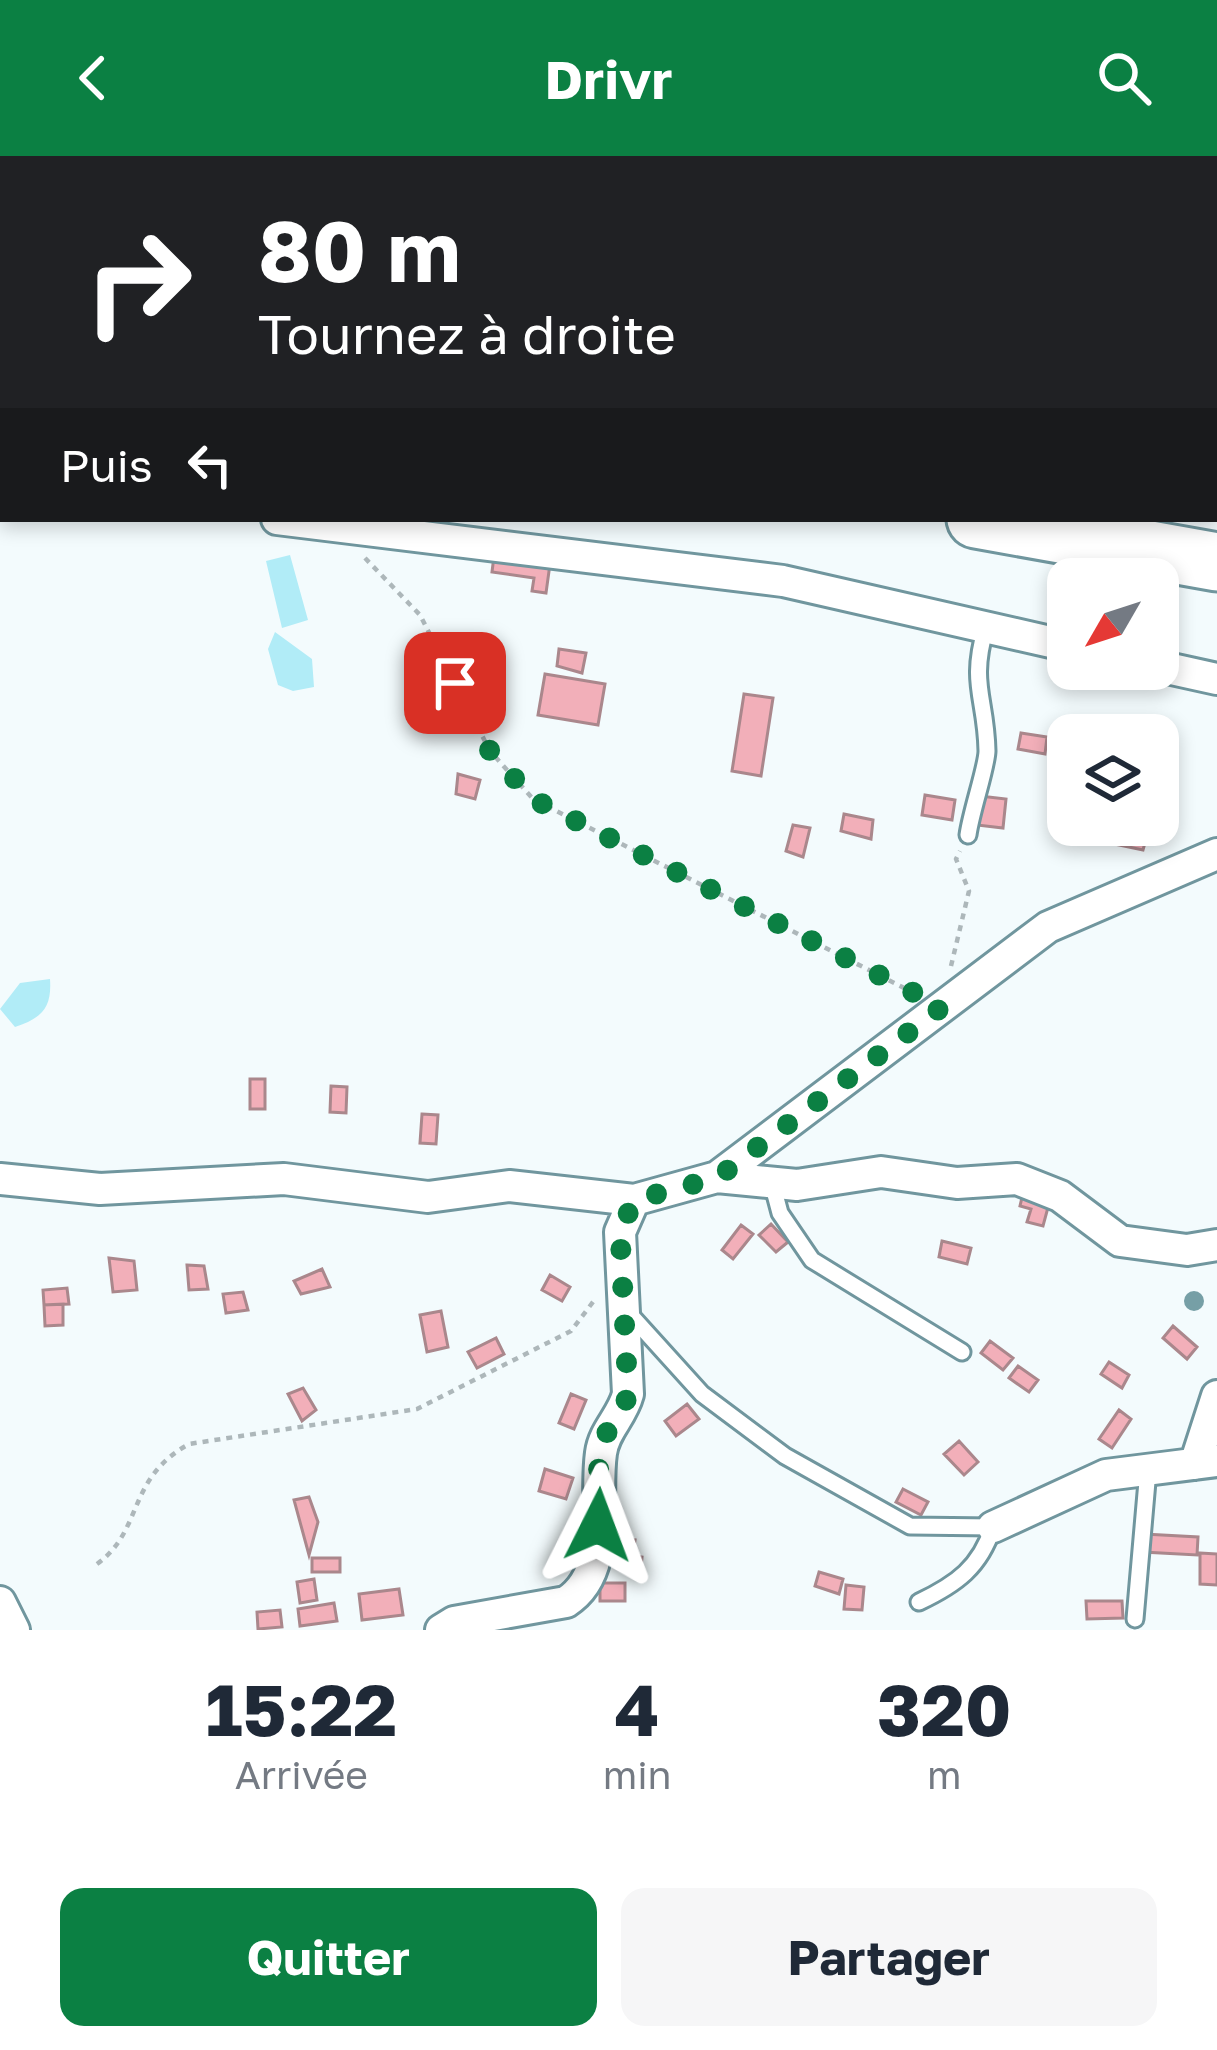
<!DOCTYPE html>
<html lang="fr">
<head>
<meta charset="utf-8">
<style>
	body { margin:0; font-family:"Golos Text",sans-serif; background:#f6f6f7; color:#1f2937; height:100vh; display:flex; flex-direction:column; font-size:45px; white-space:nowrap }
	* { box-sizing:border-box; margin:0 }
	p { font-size:39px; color:#747a83 }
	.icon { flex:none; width:66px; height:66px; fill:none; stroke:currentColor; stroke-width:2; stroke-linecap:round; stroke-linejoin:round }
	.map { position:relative; height:1474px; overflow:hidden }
	.drawer { display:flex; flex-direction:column; background:#fff; flex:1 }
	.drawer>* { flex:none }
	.guide { position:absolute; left:0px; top:0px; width:1218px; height:366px; box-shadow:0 6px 18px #0003; background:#202124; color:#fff; overflow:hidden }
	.needle { width:78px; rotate:231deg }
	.buttons { position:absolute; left:1047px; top:402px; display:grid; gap:24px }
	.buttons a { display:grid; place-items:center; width:132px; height:132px; border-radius:24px; background:#fff; box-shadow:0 6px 18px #0003; font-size:60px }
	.pin { position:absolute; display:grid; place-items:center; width:102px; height:102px; color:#fff; margin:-51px; border-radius:24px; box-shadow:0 6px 18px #0006 }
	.me { position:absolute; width:132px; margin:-66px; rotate:3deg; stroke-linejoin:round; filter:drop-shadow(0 0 9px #0008) }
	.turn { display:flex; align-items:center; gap:42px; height:252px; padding:0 60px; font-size:54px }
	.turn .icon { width:156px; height:156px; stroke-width:2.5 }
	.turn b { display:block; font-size:84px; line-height:102px }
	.then { display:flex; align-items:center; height:114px; padding:0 60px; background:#0003; gap:24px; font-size:45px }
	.eta { display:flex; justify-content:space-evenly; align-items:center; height:204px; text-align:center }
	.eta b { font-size:72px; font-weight:700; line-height:84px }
	.cta { display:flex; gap:24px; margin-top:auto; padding:24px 60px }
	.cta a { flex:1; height:138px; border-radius:24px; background:#0b8043; color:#fff; font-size:48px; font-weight:700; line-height:138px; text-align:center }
	.cta a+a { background:#f6f6f7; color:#1f2937 }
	header { display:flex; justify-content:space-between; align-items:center; height:156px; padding:0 60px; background:#0b8043; color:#fff; font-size:54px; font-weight:700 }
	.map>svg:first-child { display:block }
	.green { fill:#b1ecf7 }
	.building { fill:#f2afb9; stroke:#aa878c; stroke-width:3 }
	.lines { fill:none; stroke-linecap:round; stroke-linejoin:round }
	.lane-casing { stroke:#70969e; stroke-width:21 }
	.street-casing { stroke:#70969e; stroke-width:36 }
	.highway-casing { stroke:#70969e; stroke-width:63 }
	.path { stroke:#adb7ba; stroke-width:4.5; stroke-dasharray:6 6; stroke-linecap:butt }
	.lane { stroke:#fff; stroke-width:15 }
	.street { stroke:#fff; stroke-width:30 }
	.highway { stroke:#fff; stroke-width:57 }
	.tree { fill:#769fa6 }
	.route { stroke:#0b8043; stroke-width:21; stroke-dasharray:0 37.8 }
</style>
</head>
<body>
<header><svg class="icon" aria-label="back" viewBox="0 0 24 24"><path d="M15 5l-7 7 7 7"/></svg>Drivr<svg class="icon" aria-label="search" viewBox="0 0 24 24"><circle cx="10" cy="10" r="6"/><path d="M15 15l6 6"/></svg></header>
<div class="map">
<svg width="1217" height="1474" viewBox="0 0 1217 1474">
	<rect width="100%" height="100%" fill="#f3fbfd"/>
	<path class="green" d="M290 399 308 464 282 472 266 405Z
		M275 476 312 503 314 531 293 535 278 529 268 493Z
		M50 823C52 852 42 862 15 871L0 853 20 827Z"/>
	<path class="building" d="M494 400 550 408 546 437 532 435 534 422 492 416Z
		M559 493 586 497 582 517 557 510Z
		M545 518 605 528 598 569 538 559Z
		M744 538 773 542 761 620 732 615Z
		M1021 577 1047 581 1045 598 1018 593Z
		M458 618 480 624 475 643 456 638Z
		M925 639 955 644 952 664 922 659Z
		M980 640 1006 643 1003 672 977 669Z
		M844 658 873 664 871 683 841 675Z
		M793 669 810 672 803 701 786 695Z
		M1108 669H1150L1143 694 1105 686Z
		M250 923H265V953H250Z
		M331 930 347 931 346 957 330 956Z
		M422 958 438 959 436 988 420 987Z
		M1023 1037 1050 1044 1043 1070 1027 1066 1031 1053 1020 1050Z
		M771 1068 788 1086 776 1096 759 1079Z
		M741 1069 753 1078 733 1103 722 1094Z
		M942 1085 971 1092 967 1108 939 1101Z
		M109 1102 134 1105 137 1134 113 1136Z
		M187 1109 204 1110 208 1133 189 1134Z
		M322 1113 330 1131 301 1138 294 1125Z
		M550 1119 570 1131 562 1145 542 1134Z
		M67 1132 69 1148 44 1149 43 1134Z
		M243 1136 248 1154 226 1157 223 1138Z
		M63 1148V1169L45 1170 44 1149Z
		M441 1155 448 1191 427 1196 420 1159Z
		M1173 1170 1197 1191 1187 1203 1163 1182Z
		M496 1182 504 1198 477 1212 468 1196Z
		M990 1185 1013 1202 1003 1214 981 1197Z
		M1109 1206 1129 1219 1122 1232 1101 1218Z
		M1018 1210 1038 1224 1029 1236 1009 1222Z
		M303 1232 316 1254 302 1265 288 1238Z
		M571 1238 586 1244 574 1273 559 1267Z
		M687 1248 699 1263 676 1280 665 1265Z
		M1119 1254 1131 1263 1112 1292 1099 1283Z
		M959 1285 978 1306 964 1319 944 1298Z
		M545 1313 573 1322 566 1343 539 1335Z
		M903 1333 928 1346 921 1359 896 1346Z
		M309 1341 318 1366 309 1399 294 1344Z
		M1144 1378 1198 1381 1197 1399 1143 1396Z
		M617 1383 635 1384 633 1400 642 1401 641 1413 615 1410Z
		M560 1385 585 1391 581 1409 556 1402Z
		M1200 1397 1217 1398V1429L1200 1428Z
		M312 1402H340V1416H312Z
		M819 1416 843 1423 839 1438 815 1430Z
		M314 1423 317 1444 300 1447 297 1426Z
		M600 1427H625V1445H600Z
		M846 1429 864 1431 862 1454 844 1453Z
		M399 1433 403 1459 362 1464 359 1438Z
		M1086 1445H1122L1123 1462 1087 1463Z
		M334 1447 337 1465 300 1470 298 1453Z
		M280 1454 282 1471 258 1473 257 1456Z"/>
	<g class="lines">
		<g class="lane-casing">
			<path id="lane" d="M968 679C971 656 987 610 987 595 986 541 969 529 986 471
				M772 1027 780 1057 812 1104 962 1196
				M626 1154 702 1238 785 1300 910 1370 993 1371C980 1411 957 1428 919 1446
				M1135 1463 1148 1314"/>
		</g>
		<g class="street-casing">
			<path id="street" d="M0 329H3
				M277 363 783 425 1068 490
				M1158 510 1217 523
				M717 1021 797 1029 881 1016 957 1027 1017 1023 1060 1040 1120 1085 1187 1094 1217 1089
				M0 1023 100 1033 284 1023 428 1041 509 1030 634 1044 717 1021 1048 771 1217 698
				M1195 1308 1217 1240
				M993 1371 1106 1319 1217 1305
				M0 1446 14 1474
				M441 1474 454 1466 566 1446C613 1416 594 1345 601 1297 604 1274 622 1261 628 1238L620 1076 634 1044"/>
		</g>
		<g class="highway-casing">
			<path id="highway" d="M0 227H3
				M976 363 1217 406"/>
		</g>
		<path class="path" d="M295 0 296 3
			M648 3 655 0
			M1215 56 1217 55
			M365 402 420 459 490 595 533 643 916 838
			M951 810 969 735 956 703 960 695
			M97 1408C144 1374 126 1323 189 1288L417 1253 571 1175 596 1142"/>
		<use href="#lane" class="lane"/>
		<use href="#street" class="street"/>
		<use href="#highway" class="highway"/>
	</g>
	<circle class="tree" cx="1194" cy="1145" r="10"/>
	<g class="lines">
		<path class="route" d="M455 527 490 595 533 643 942 851 717 1022 634 1044 620 1076 628 1238C623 1257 612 1264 605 1281 595 1306 599 1342 598 1369"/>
	</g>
</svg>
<div class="buttons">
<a><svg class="needle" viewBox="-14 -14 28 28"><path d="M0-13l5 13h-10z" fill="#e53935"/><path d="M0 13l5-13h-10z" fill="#747a83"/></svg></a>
<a><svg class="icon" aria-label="layers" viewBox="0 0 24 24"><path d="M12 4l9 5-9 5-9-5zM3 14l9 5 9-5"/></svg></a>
</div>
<div class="pin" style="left:455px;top:527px;background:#d93025"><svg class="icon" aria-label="arrive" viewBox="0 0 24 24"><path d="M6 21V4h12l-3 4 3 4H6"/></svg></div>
<svg class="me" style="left:598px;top:1369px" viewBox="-20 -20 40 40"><path d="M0-17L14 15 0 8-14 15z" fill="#0b8043" stroke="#fff" stroke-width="4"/></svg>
<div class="guide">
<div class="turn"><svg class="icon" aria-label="right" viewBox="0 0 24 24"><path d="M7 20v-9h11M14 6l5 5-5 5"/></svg><div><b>80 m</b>Tournez à droite</div></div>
<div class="then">Puis<svg class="icon" aria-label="left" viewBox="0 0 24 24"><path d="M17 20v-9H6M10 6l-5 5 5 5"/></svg></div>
</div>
</div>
<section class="drawer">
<div class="eta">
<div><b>15:22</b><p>Arrivée</p></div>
<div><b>4</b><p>min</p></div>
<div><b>320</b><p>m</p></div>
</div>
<div class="cta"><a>Quitter</a><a>Partager</a></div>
</section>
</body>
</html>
